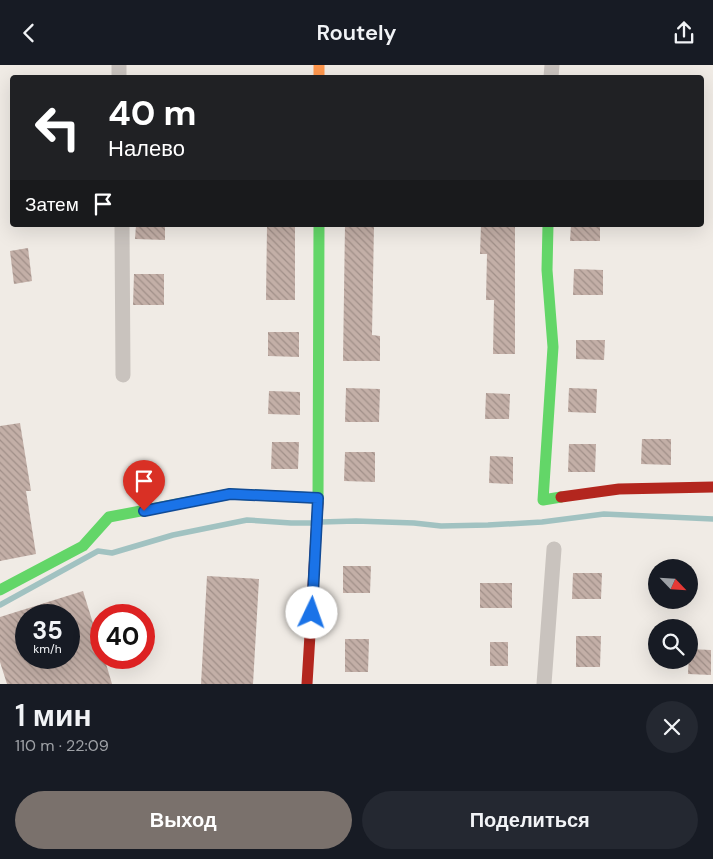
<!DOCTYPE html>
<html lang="ru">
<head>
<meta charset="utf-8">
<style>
	body { margin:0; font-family:"DM Sans",sans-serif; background:#242831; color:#f1f3f6; height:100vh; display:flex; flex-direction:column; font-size:19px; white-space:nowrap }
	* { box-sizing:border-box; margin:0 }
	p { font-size:16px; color:#9ea1a6 }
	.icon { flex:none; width:28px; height:28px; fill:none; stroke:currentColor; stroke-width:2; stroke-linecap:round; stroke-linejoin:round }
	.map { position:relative; height:619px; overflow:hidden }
	.side { display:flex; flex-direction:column; background:#171b24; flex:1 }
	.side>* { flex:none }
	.top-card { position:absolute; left:10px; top:10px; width:694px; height:152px; border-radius:5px; box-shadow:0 5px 20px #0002; background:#202124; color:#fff; overflow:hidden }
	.needle { width:32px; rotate:115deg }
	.buttons { position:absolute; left:648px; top:494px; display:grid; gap:10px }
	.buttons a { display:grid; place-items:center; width:50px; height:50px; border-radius:50%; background:#171b24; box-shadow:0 5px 20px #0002; font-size:25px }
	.speed { position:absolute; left:15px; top:539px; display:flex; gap:10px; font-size:25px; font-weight:700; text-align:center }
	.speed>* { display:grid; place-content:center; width:65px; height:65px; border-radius:50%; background:#171b24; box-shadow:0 5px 20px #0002; line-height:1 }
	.speed small { font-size:12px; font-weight:400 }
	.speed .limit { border:8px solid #d22; background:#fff; color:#111 }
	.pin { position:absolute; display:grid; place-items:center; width:42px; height:42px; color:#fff; margin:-51px -21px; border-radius:50% 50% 50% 0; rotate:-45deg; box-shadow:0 0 5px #0007 }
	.pin .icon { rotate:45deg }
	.me { position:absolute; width:55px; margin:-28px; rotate:3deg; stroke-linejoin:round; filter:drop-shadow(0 0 4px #0008) }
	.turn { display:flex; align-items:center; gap:18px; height:105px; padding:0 15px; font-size:22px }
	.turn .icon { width:65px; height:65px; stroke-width:2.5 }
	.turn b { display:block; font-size:35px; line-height:42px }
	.then { display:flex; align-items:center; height:48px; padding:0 15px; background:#0003; gap:10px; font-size:19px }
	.round { display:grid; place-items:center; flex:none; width:52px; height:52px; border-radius:26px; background:#242831 }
	.summary { display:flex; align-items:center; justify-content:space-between; height:85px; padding:0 15px }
	h1 { font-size:30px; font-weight:600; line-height:38px }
	.button { display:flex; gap:10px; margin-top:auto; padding:10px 15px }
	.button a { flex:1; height:58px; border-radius:30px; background:#7a716c; color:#fff; font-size:20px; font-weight:600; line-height:58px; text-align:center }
	.button a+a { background:#242831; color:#f1f3f6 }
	header { display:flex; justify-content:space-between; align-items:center; height:65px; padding:0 15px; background:#171b24; font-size:22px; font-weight:600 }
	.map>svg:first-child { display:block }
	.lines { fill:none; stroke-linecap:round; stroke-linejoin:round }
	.stream { stroke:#a1c2c1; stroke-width:5.5 }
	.building { fill:url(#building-back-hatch); fill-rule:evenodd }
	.street { stroke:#c9c3be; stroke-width:15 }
	.fast { stroke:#63d668; stroke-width:11 }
	.slow { stroke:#ff974d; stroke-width:11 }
	.jam { stroke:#b3261e; stroke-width:11 }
	.route-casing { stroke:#114b97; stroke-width:12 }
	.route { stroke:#1a73e8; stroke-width:9 }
</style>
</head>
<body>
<header><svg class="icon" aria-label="back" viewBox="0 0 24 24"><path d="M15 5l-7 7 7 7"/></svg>Routely<svg class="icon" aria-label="share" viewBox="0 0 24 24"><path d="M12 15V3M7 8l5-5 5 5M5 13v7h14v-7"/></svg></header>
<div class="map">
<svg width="713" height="619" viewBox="0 0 713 619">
	<defs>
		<pattern id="building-back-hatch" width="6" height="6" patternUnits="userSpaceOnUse" patternTransform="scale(1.25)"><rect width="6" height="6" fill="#c3afa7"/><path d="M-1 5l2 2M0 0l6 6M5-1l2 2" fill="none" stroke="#a08f88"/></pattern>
	</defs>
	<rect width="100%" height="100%" fill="#f0ebe5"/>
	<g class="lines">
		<path class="stream" d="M321 457 356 456 414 458 441 461 488 460 542 457 604 449 713 454
			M0 540 98 486 112 488 173 470 247 455 291 458H312"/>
	</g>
	<path class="building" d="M136 160H165V175L135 174Z
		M345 160H374L372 270 380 271V296H343Z
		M481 160H515V289H493L494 235H486L487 189H480Z
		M571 160H600V176H570Z
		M267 161 295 162V235H266Z
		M28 183 32 216 14 219 10 186Z
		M574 204 603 205V230H573Z
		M134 209H164V240H133Z
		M268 267H299V292L268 291Z
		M576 275H605L604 295 576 294Z
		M346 323 380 324 379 357H345Z
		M569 323 597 324 596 348 568 347Z
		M269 326 300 327V350L268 349Z
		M486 328 510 329 509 354H485Z
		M20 358 31 426H26L36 489 0 496V361Z
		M642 374H671V400L641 399Z
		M272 377H299L298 404H271Z
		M569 379H596L595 407H568Z
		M345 387H375V417L344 416Z
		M490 391 513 392V419L489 418Z
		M343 501H371L370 528H343Z
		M573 508H602L601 534H572Z
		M207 511 259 514 253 619H201Z
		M480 518H512V543H480Z
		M83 526 101 584V592H104L112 619H7L0 597V552ZM26 550H69V592H26Z
		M576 571H601L600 602H576Z
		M345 574H369L368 607H345Z
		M490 577H508V601H490Z
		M689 584 711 585V610L688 609Z"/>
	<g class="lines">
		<path class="street" d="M119 0V12
			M551 12 552 0
			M122 160 123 310
			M544 619 554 484"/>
		<path class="fast" d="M548 160 547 205 553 282 543 435 561 432
			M318 438 319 160
			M0 525 83 481 109 452 230 429 318 433"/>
		<path class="slow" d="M319 0V12"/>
		<path class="jam" d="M561 432 619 424 713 422
			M307 619 318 438"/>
	</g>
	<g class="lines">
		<g class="route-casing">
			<path id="route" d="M144 446 230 429 318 433 312 548"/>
		</g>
		<use href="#route" class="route"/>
	</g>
</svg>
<div class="buttons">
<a><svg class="needle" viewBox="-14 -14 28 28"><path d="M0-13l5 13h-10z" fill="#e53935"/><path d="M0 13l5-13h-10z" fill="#9ea1a6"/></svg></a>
<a><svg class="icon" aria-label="search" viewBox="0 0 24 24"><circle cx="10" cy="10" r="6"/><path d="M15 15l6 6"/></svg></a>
</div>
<div class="speed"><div>35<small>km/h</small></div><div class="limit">40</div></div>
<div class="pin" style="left:144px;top:446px;background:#d93025"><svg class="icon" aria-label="arrive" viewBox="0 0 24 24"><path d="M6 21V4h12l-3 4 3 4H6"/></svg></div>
<svg class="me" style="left:312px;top:548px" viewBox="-20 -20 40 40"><circle r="19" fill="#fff"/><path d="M0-13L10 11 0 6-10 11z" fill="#1a73e8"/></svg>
<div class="top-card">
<div class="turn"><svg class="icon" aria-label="left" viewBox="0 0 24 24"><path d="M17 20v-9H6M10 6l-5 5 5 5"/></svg><div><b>40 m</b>Налево</div></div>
<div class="then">Затем<svg class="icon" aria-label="arrive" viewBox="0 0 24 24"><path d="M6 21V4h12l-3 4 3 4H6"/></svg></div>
</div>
</div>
<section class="side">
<div class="summary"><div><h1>1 мин</h1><p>110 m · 22:09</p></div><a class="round"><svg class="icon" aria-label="close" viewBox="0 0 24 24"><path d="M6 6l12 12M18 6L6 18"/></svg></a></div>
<div class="button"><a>Выход</a><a>Поделиться</a></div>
</section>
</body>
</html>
